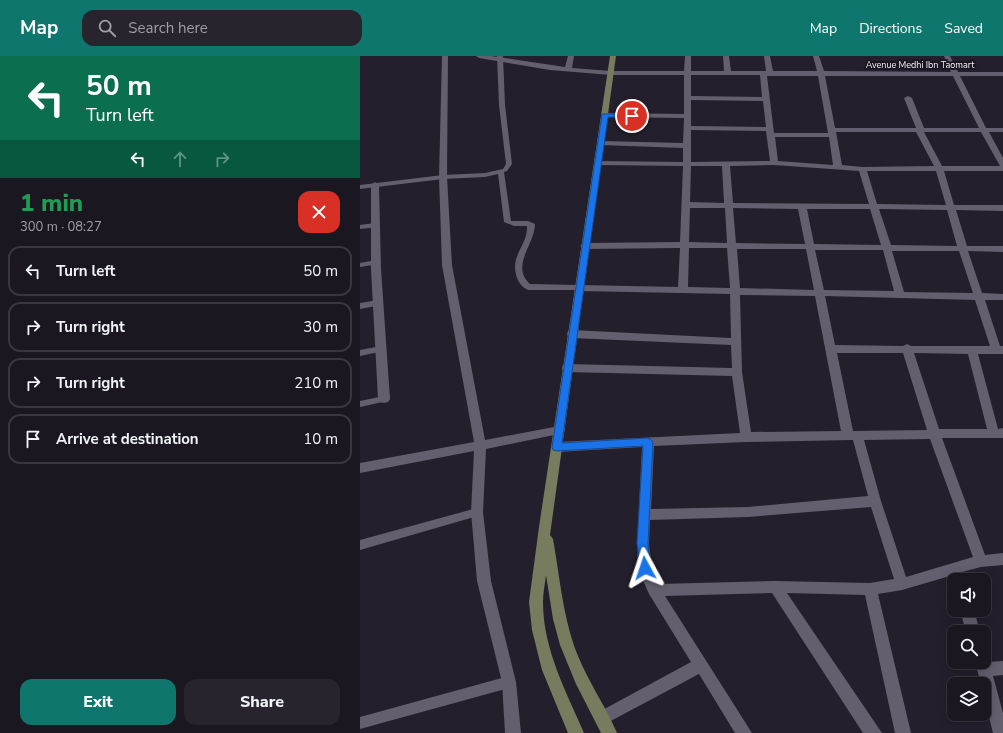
<!DOCTYPE html>
<html lang="en">
<head>
<meta charset="utf-8">
<style>
	body { margin:0; font-family:"Nunito Sans",sans-serif; background:#27242e; color:#f1f3f6; height:100vh; display:flex; flex-direction:column; font-size:15px; white-space:nowrap }
	* { box-sizing:border-box; margin:0 }
	p { font-size:13px; color:#9f9fa5 }
	.icon { flex:none; width:22px; height:22px; fill:none; stroke:currentColor; stroke-width:2; stroke-linecap:round; stroke-linejoin:round }
	.map { position:relative; flex:1; overflow:hidden }
	.drawer { display:flex; flex-direction:column; background:#1a1721; width:360px }
	.drawer>* { flex:none }
	.top-card { background:#0b6e4f; color:#fff; overflow:hidden }
	.fabs { position:absolute; left:587px; top:517px; display:grid; gap:8px }
	.fabs a { display:grid; place-items:center; width:44px; height:44px; border-radius:8px; background:#1a1721; box-shadow:0 2px 10px #0003,0 0 0 1px #38363f; font-size:20px }
	.pin { position:absolute; display:grid; place-items:center; width:34px; height:34px; color:#fff; margin:-17px; border:2px solid #fff; border-radius:50%; box-shadow:0 1px 4px #0007 }
	.me { position:absolute; width:44px; margin:-22px; rotate:355deg; stroke-linejoin:round; filter:drop-shadow(0 0 3px #0008) }
	.turn { display:flex; align-items:center; gap:14px; height:84px; padding:0 20px; font-size:18px }
	.turn .icon { width:52px; height:52px; stroke-width:2.5 }
	.turn b { display:block; font-size:28px; line-height:34px }
	.lanes { display:flex; align-items:center; height:38px; padding:0 20px; background:#0003; justify-content:center; gap:20px; direction:ltr }
	.lanes .off { opacity:.35 }
	.round { display:grid; place-items:center; flex:none; width:42px; height:42px; border-radius:12px; background:#27242e }
	.overview { display:flex; align-items:center; justify-content:space-between; height:68px; padding:0 20px }
	h1 { font-size:24px; font-weight:800; line-height:30px; color:#1e9e55 }
	.button { display:flex; gap:8px; margin-top:auto; padding:8px 20px }
	.button a { flex:1; height:46px; border-radius:12px; background:#0f766e; color:#fff; font-size:16px; font-weight:800; line-height:46px; text-align:center }
	.button a+a { background:#27242e; color:#f1f3f6 }
	ul { padding:0; list-style:none }
	li { display:flex; align-items:center; gap:12px; height:50px; margin:0 8px 6px; padding:0 12px; border:2px solid #38363f; border-radius:12px }
	li div { flex:1 }
	li b { display:block; font-size:15px }
	li em { font-style:normal }
	header { display:flex; align-items:center; gap:24px; box-sizing:border-box; height:56px; padding:0 20px; background:#0f766e; color:#fff }
	header strong { font-size:19px }
	nav { display:flex; gap:22px; margin-inline-start:auto; font-size:14px }
	.search { width:280px; height:36px; background:#27242e; display:flex; align-items:center; gap:10px; box-sizing:border-box; padding:0 14px; border-radius:12px; color:#9f9fa5; font-size:15px }
	main { display:flex; flex:1; min-height:0 }
	.map>svg:first-child { display:block }
	.lines { fill:none; stroke-linecap:round; stroke-linejoin:round }
	.service { fill:#635f6e; fill-rule:evenodd }
	.minor { fill:#635f6e; fill-rule:evenodd }
	.secondary { fill:#777c5f; fill-rule:evenodd }
	.route { fill:#1a73e8; stroke:#114b97 }
	.labels { text-anchor:middle; stroke-width:4; stroke-linejoin:round; paint-order:stroke }
	.far-street-label { font-size:9px; fill:#f6f3fc; stroke:#1a1622 }
</style>
</head>
<body>
<header>
<strong>Map</strong>
<div class="search"><svg class="icon" aria-label="search" viewBox="0 0 24 24"><circle cx="10" cy="10" r="6"/><path d="M15 15l6 6"/></svg>Search here</div>
<nav><a>Map</a><a>Directions</a><a>Saved</a></nav>
</header>
<main>
<section class="drawer">
<div class="top-card">
<div class="turn"><svg class="icon" aria-label="left" viewBox="0 0 24 24"><path d="M17 20v-9H6M10 6l-5 5 5 5"/></svg><div><b>50 m</b>Turn left</div></div>
<div class="lanes"><svg class="icon" aria-label="left" viewBox="0 0 24 24"><path d="M17 20v-9H6M10 6l-5 5 5 5"/></svg><svg class="icon off" aria-label="ahead" viewBox="0 0 24 24"><path d="M12 20V5M6 11l6-6 6 6"/></svg><svg class="icon off" aria-label="right" viewBox="0 0 24 24"><path d="M7 20v-9h11M14 6l5 5-5 5"/></svg></div>
</div>
<div class="overview"><div><h1>1 min</h1><p>300 m · 08:27</p></div><a class="round" style="background:#d93025;color:#fff"><svg class="icon" aria-label="close" viewBox="0 0 24 24"><path d="M6 6l12 12M18 6L6 18"/></svg></a></div>
<ul>
<li><svg class="icon" aria-label="left" viewBox="0 0 24 24"><path d="M17 20v-9H6M10 6l-5 5 5 5"/></svg><div><b>Turn left</b></div><em>50 m</em></li>
<li><svg class="icon" aria-label="right" viewBox="0 0 24 24"><path d="M7 20v-9h11M14 6l5 5-5 5"/></svg><div><b>Turn right</b></div><em>30 m</em></li>
<li><svg class="icon" aria-label="right" viewBox="0 0 24 24"><path d="M7 20v-9h11M14 6l5 5-5 5"/></svg><div><b>Turn right</b></div><em>210 m</em></li>
<li><svg class="icon" aria-label="arrive" viewBox="0 0 24 24"><path d="M6 21V4h12l-3 4 3 4H6"/></svg><div><b>Arrive at destination</b></div><em>10 m</em></li>
</ul>
<div class="button"><a>Exit</a><a>Share</a></div>
</section>
<div class="map">
<svg width="643" height="677" viewBox="0 0 643 677">
	<rect width="100%" height="100%" fill="#231f2c"/>
	<g class="lines">
		<path class="service" d="M137 0H143L145 49 152 108 147 115 144 116 151 165H168L175 168C175 188 150 210 170 228L219 229 223 232 222 234H168C163 232 159 227 157 222 149 199 168 190 167 170H154L144 166 138 118 125 121 83 123 0 133V129L83 119 125 117 143 113 146 108 139 49Z
			M15 167 19 169 18 171 0 173V169Z
			M16 204 20 206 19 208 0 211V207Z
			M18 244 21 245 22 247 21 249 0 253V247Z
			M21 290 25 293 24 295 0 300V294Z
			M24 340 27 341 29 343 27 345 0 351V345Z
			M117 452 121 453 122 456 121 459 0 494V484Z
			M149 620 153 622 155 626 153 630 149 632 0 673V661Z"/>
		<path class="minor" d="M82 0H88L87 121 92 209 125 384 199 370 203 371 205 374 203 377 199 378 126 393 123 456 131 525 156 626 161 677H145L142 626 117 525 111 456 114 395 0 417V407L114 386 82 209 79 121Z
			M116 0H131L205 11 208 0H214L212 12 251 15H324L325 0H331V15H364L363 0H369L371 15H406L404 0H410L413 15H457L453 0H459L464 15 591 16 584 0H590L598 16H643V20H600L626 72H643V76H629L643 102V115H584L594 149H643V155L596 154 607 190H643V196L608 195 622 237 643 238V244H625L640 290H643V298H618L638 373 643 372V382H582L625 499 643 497V509L621 511 602 516 605 524H594V529L590 520 542 534 518 538 551 677H535L505 539 427 537 522 677H503L412 537 305 540 392 677H375L339 618 247 667 242 669 237 667 235 662 237 657 331 606 289 538 278 513 277 487 282 391 197 396 193 394 191 391 193 388 197 386 380 377 372 320 207 316 203 315 202 312 203 309 207 308 372 312 371 289 212 282 208 281 207 278 208 275 212 274 371 282 370 238 219 235 214 232 219 229 318 231 320 192 225 193 220 190 225 187 320 186 323 110 238 109 234 107 238 105 323 106V92L241 89 237 87 241 85 323 87 324 62 245 61 241 59 245 57 324 58V19H251L190 14 119 2ZM331 19H400L402 41 331 40ZM407 20H458L468 77H414ZM465 20H593L619 72H564L552 42 548 40 544 42 556 72H475ZM331 44 403 45 406 71 331 70ZM331 74 406 75 410 105 331 106ZM476 76H556L574 110 502 111 482 109ZM564 76H621L640 110H582ZM415 81H469L473 109 418 105ZM414 109 499 115 509 148 373 147 370 110ZM331 110H362L364 147 330 146ZM507 115H576L586 149 517 148ZM330 152H365L367 187 329 186ZM373 152 438 153 445 188 376 187ZM447 153H510L521 189 454 188ZM519 153 587 154 597 190 531 189ZM329 192H367L370 232 328 231ZM377 193H446L454 234 380 232ZM455 194H523L534 235 464 234ZM532 195H599L613 237 544 236ZM380 239 455 240 481 375 391 376 382 316ZM465 240 615 244 630 290H551L547 288 543 290 475 289ZM477 297H543L567 374 493 375ZM554 297 608 298 627 373H579ZM570 383 613 501 546 521 521 445 504 384ZM493 384 508 440 388 451 291 453 294 390 386 386ZM511 451 534 523 510 527 415 525 298 528 292 513 289 487 290 464 388 461Z
			M15 126 19 129 21 213 30 343 28 346 24 347 20 346 18 343 11 213V129Z
			M600 554H614L620 576H606Z
			M624 600 627 601 629 606 643 605V619L633 620 643 657V677H633L624 641V628H621L615 606H624Z"/>
		<path class="secondary" d="M250 0H256L190 479 193 483C200 522 203 563 218 600 229 627 246 651 257 677H241L216 628 200 589 193 563 186 519C185 528 183 537 183 546 183 593 206 635 224 677H208L182 614 172 574 169 546 179 471Z"/>
	</g>
	<path class="route" d="M242 58H272L276 60 272 62 248 61 202 387 288 382 291 384 293 386 288 487 291 512 289 516 285 517 281 516 280 512 277 487 283 390 197 395 193 394 192 391Z"/>
	<g class="labels">
		<g class="far-street-label">
			<text x="560" y="12">Avenue Medhi Ibn Taomart</text>
		</g>
	</g>
</svg>
<div class="fabs">
<a><svg class="icon" aria-label="sound" viewBox="0 0 24 24"><path d="M4 9h4l5-4v14l-5-4H4zM17 9q2 3 0 6"/></svg></a>
<a><svg class="icon" aria-label="search" viewBox="0 0 24 24"><circle cx="10" cy="10" r="6"/><path d="M15 15l6 6"/></svg></a>
<a><svg class="icon" aria-label="layers" viewBox="0 0 24 24"><path d="M12 4l9 5-9 5-9-5zM3 14l9 5 9-5"/></svg></a>
</div>
<div class="pin" style="left:272px;top:60px;background:#d93025"><svg class="icon" aria-label="arrive" viewBox="0 0 24 24"><path d="M6 21V4h12l-3 4 3 4H6"/></svg></div>
<svg class="me" style="left:285px;top:512px" viewBox="-20 -20 40 40"><path d="M0-17L14 15 0 8-14 15z" fill="#1a73e8" stroke="#fff" stroke-width="4"/></svg>
</div>
</main>
</body>
</html>
